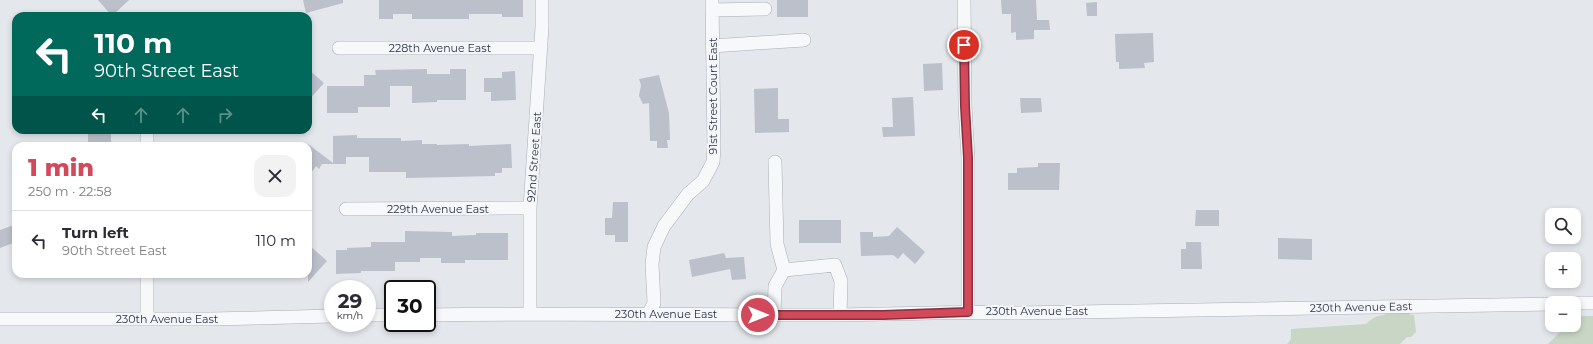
<!DOCTYPE html>
<html lang="en">
<head>
<meta charset="utf-8">
<style>
	body { margin:0; font-family:Montserrat,sans-serif; background:#f2f2f3; color:#2b2b33; height:100vh; display:flex; flex-direction:column; font-size:15px; white-space:nowrap }
	* { box-sizing:border-box; margin:0 }
	p { font-size:13px; color:#7c7c81 }
	.icon { flex:none; width:22px; height:22px; fill:none; stroke:currentColor; stroke-width:2; stroke-linecap:round; stroke-linejoin:round }
	.map { position:relative; flex:1; overflow:hidden }
	.panel { position:absolute; left:12px; top:142px; width:300px; height:136px; display:flex; flex-direction:column; background:#fff; border-radius:12px; box-shadow:0 2px 6px #0003 }
	.panel>* { flex:none }
	.guide { position:absolute; left:12px; top:12px; width:300px; height:122px; border-radius:12px; box-shadow:0 2px 6px #0003; background:#00695c; color:#fff; overflow:hidden }
	.controls { position:absolute; left:1545px; top:208px; display:grid; gap:8px }
	.controls a { display:grid; place-items:center; width:36px; height:36px; border-radius:8px; background:#fff; box-shadow:0 2px 6px #0003; font-size:20px }
	.speed { position:absolute; left:324px; top:280px; display:flex; gap:8px; font-size:20px; font-weight:700; text-align:center }
	.speed>* { display:grid; place-content:center; width:52px; height:52px; border-radius:50%; background:#fff; box-shadow:0 2px 6px #0003; line-height:1 }
	.speed small { font-size:10px; font-weight:400 }
	.speed .limit { border:2px solid #111; border-radius:6px; background:#fff; color:#111 }
	.pin { position:absolute; display:grid; place-items:center; width:34px; height:34px; color:#fff; margin:-17px; border:2px solid #fff; border-radius:50%; box-shadow:0 1px 4px #0007 }
	.me { position:absolute; width:44px; margin:-22px; rotate:90deg; stroke-linejoin:round; filter:drop-shadow(0 0 3px #0008) }
	.turn { display:flex; align-items:center; gap:14px; height:84px; padding:0 16px; font-size:18px }
	.turn .icon { width:52px; height:52px; stroke-width:2.5 }
	.turn b { display:block; font-size:28px; line-height:34px }
	.lanes { display:flex; align-items:center; height:38px; padding:0 16px; background:#0003; justify-content:center; gap:20px; direction:ltr }
	.lanes .off { opacity:.35 }
	.round { display:grid; place-items:center; flex:none; width:42px; height:42px; border-radius:12px; background:#f2f2f3 }
	.summary { display:flex; align-items:center; justify-content:space-between; height:68px; padding:0 16px }
	h1 { font-size:24px; font-weight:800; line-height:30px; color:#d1495b }
	ul { padding:0; list-style:none }
	li { display:flex; align-items:center; gap:12px; height:60px; padding:0 16px; border-top:1px solid #e1e1e2 }
	li div { flex:1 }
	li b { display:block; font-size:15px }
	li em { font-style:normal }
	.map>svg:first-child { display:block }
	.green { fill:#c9d6c5 }
	.building { fill:#bbc0ca }
	.lines { fill:none; stroke-linecap:round; stroke-linejoin:round }
	.minor-casing { stroke:#a9aeb7; stroke-width:14 }
	.minor { stroke:#f7f8fa; stroke-width:13 }
	.route-casing { stroke:#882f3b; stroke-width:10 }
	.route { stroke:#d1495b; stroke-width:7 }
	.labels { text-anchor:middle; stroke-width:4; stroke-linejoin:round; paint-order:stroke }
	.street-label { font-size:11px; fill:#2b3445; stroke:#f4f6f9 }
</style>
</head>
<body>
<div class="map">
<svg width="1593" height="344" viewBox="0 0 1593 344">
	<rect width="100%" height="100%" fill="#e4e7ec"/>
	<path class="green" d="M1406 310 1411 315H1414L1416 332 1411 337H1407L1400 344H1287L1291 339V329L1366 324C1371 319 1377 315 1384 315L1389 311Z
		M1579 316H1593V344H1548L1562 330V325H1574V321Z"/>
	<path class="building" d="M98 0H129L112 16Z
		M303 0H343V3L306 13Z
		M379 0H523V17H502V14H469V19H412V14H393V19H379Z
		M777 0H808V17H777Z
		M1001 0H1036L1037 20H1049L1050 30H1034V39L1016 40V32L1011 33V14H1002Z
		M1097 2V16H1087L1086 3Z
		M1153 33 1154 62 1144 63 1145 68 1119 69V62H1116L1115 34Z
		M942 63 943 90 924 91 923 64Z
		M308 69 324 83 308 101Z
		M427 69V74H450V69H466V100H437V102L412 103V86H390V107H358V113H327V86H364V75H376L375 70Z
		M515 71 516 100 491 101V92H484V78H502V72Z
		M659 75 669 113 670 140H667L668 148H657V141H650L649 103 643 104 639 96 641 85 639 79Z
		M778 88V119H789V132L755 133 754 89Z
		M913 97 915 136 883 137 882 127H893L892 98Z
		M1020 98H1041L1042 112 1021 113Z
		M88 130H111V142L88 143Z
		M357 135V138H401V141L422 140V144H437V145L469 144V146L511 144 512 168H502V173H495V176L406 178V172H369V157H346V164H322L319 169 316 166 308 177V144L333 163V136Z
		M1038 163H1060L1059 190H1008V173H1017V168L1038 167Z
		M613 202H628V242H615V235H605V218H612Z
		M1196 210H1219V226H1195Z
		M799 220H841V243H799Z
		M14 225 16 231V242L0 248V230Z
		M897 227 925 252 915 264 903 253 898 259 893 255 861 256 860 232H873V237L889 236Z
		M405 231 452 232V236L476 235V233H508V260H465V263H441V258H420V262H395V271H361V273L336 274V250H347V248L371 247V242H405Z
		M1278 238 1312 239V260L1278 259Z
		M1186 242H1201L1202 269H1181V249H1186Z
		M308 244 327 261 308 282Z
		M724 253 726 258 744 257 746 279 732 280 730 269 692 277 689 260Z"/>
	<g class="lines">
		<g class="minor-casing">
			<path id="minor" d="M964 0 965 106 968 158V312
				M712 10 765 9
				M712 46 804 40
				M339 48H541
				M147 130V146
				M775 162 777 244 784 270
				M346 209 530 208
				M147 274V319
				M1574 303H1593
				M530 314V208L542 27V0
				M367 315H393
				M427 315C558 313 689 315 819 315 885 315 950 311 1015 313L1552 304
				M648 315 654 303 652 264 654 247 664 226 688 194 703 181 713 162 714 147 712 0
				M774 315 775 286 784 270 835 265 841 281 840 315
				M0 319H212L333 316"/>
		</g>
		<use href="#minor" class="minor"/>
	</g>
	<g class="lines">
		<g class="route-casing">
			<path id="route" d="M758 315H883L968 312V158L965 106 964 45"/>
		</g>
		<use href="#route" class="route"/>
	</g>
	<g class="labels">
		<g class="street-label">
			<text x="440" y="52">228th Avenue East</text>
			<text transform="translate(713 96) rotate(-90)" y="4">91st Street Court East</text>
			<text transform="translate(534 157) rotate(-86)" y="4">92nd Street East</text>
			<text x="438" y="213">229th Avenue East</text>
			<text transform="translate(1361 307) rotate(-1)" y="4">230th Avenue East</text>
			<text x="1037" y="315">230th Avenue East</text>
			<text x="666" y="318">230th Avenue East</text>
			<text x="167" y="323">230th Avenue East</text>
		</g>
	</g>
</svg>
<div class="controls">
<a><svg class="icon" aria-label="search" viewBox="0 0 24 24"><circle cx="10" cy="10" r="6"/><path d="M15 15l6 6"/></svg></a>
<a>+</a>
<a>−</a>
</div>
<div class="speed"><div>29<small>km/h</small></div><div class="limit">30</div></div>
<div class="pin" style="left:964px;top:45px;background:#d93025"><svg class="icon" aria-label="arrive" viewBox="0 0 24 24"><path d="M6 21V4h12l-3 4 3 4H6"/></svg></div>
<svg class="me" style="left:758px;top:315px" viewBox="-20 -20 40 40"><circle r="17" fill="#d1495b" stroke="#fff" stroke-width="3"/><path d="M0-11L8 9 0 5-8 9z" fill="#fff"/></svg>
<div class="guide">
<div class="turn"><svg class="icon" aria-label="left" viewBox="0 0 24 24"><path d="M17 20v-9H6M10 6l-5 5 5 5"/></svg><div><b>110 m</b>90th Street East</div></div>
<div class="lanes"><svg class="icon" aria-label="left" viewBox="0 0 24 24"><path d="M17 20v-9H6M10 6l-5 5 5 5"/></svg><svg class="icon off" aria-label="ahead" viewBox="0 0 24 24"><path d="M12 20V5M6 11l6-6 6 6"/></svg><svg class="icon off" aria-label="ahead" viewBox="0 0 24 24"><path d="M12 20V5M6 11l6-6 6 6"/></svg><svg class="icon off" aria-label="right" viewBox="0 0 24 24"><path d="M7 20v-9h11M14 6l5 5-5 5"/></svg></div>
</div>
<section class="panel">
<div class="summary"><div><h1>1 min</h1><p>250 m · 22:58</p></div><a class="round"><svg class="icon" aria-label="close" viewBox="0 0 24 24"><path d="M6 6l12 12M18 6L6 18"/></svg></a></div>
<ul>
<li><svg class="icon" aria-label="left" viewBox="0 0 24 24"><path d="M17 20v-9H6M10 6l-5 5 5 5"/></svg><div><b>Turn left</b><p>90th Street East</p></div><em>110 m</em></li>
</ul>
</section>
</div>
</body>
</html>
